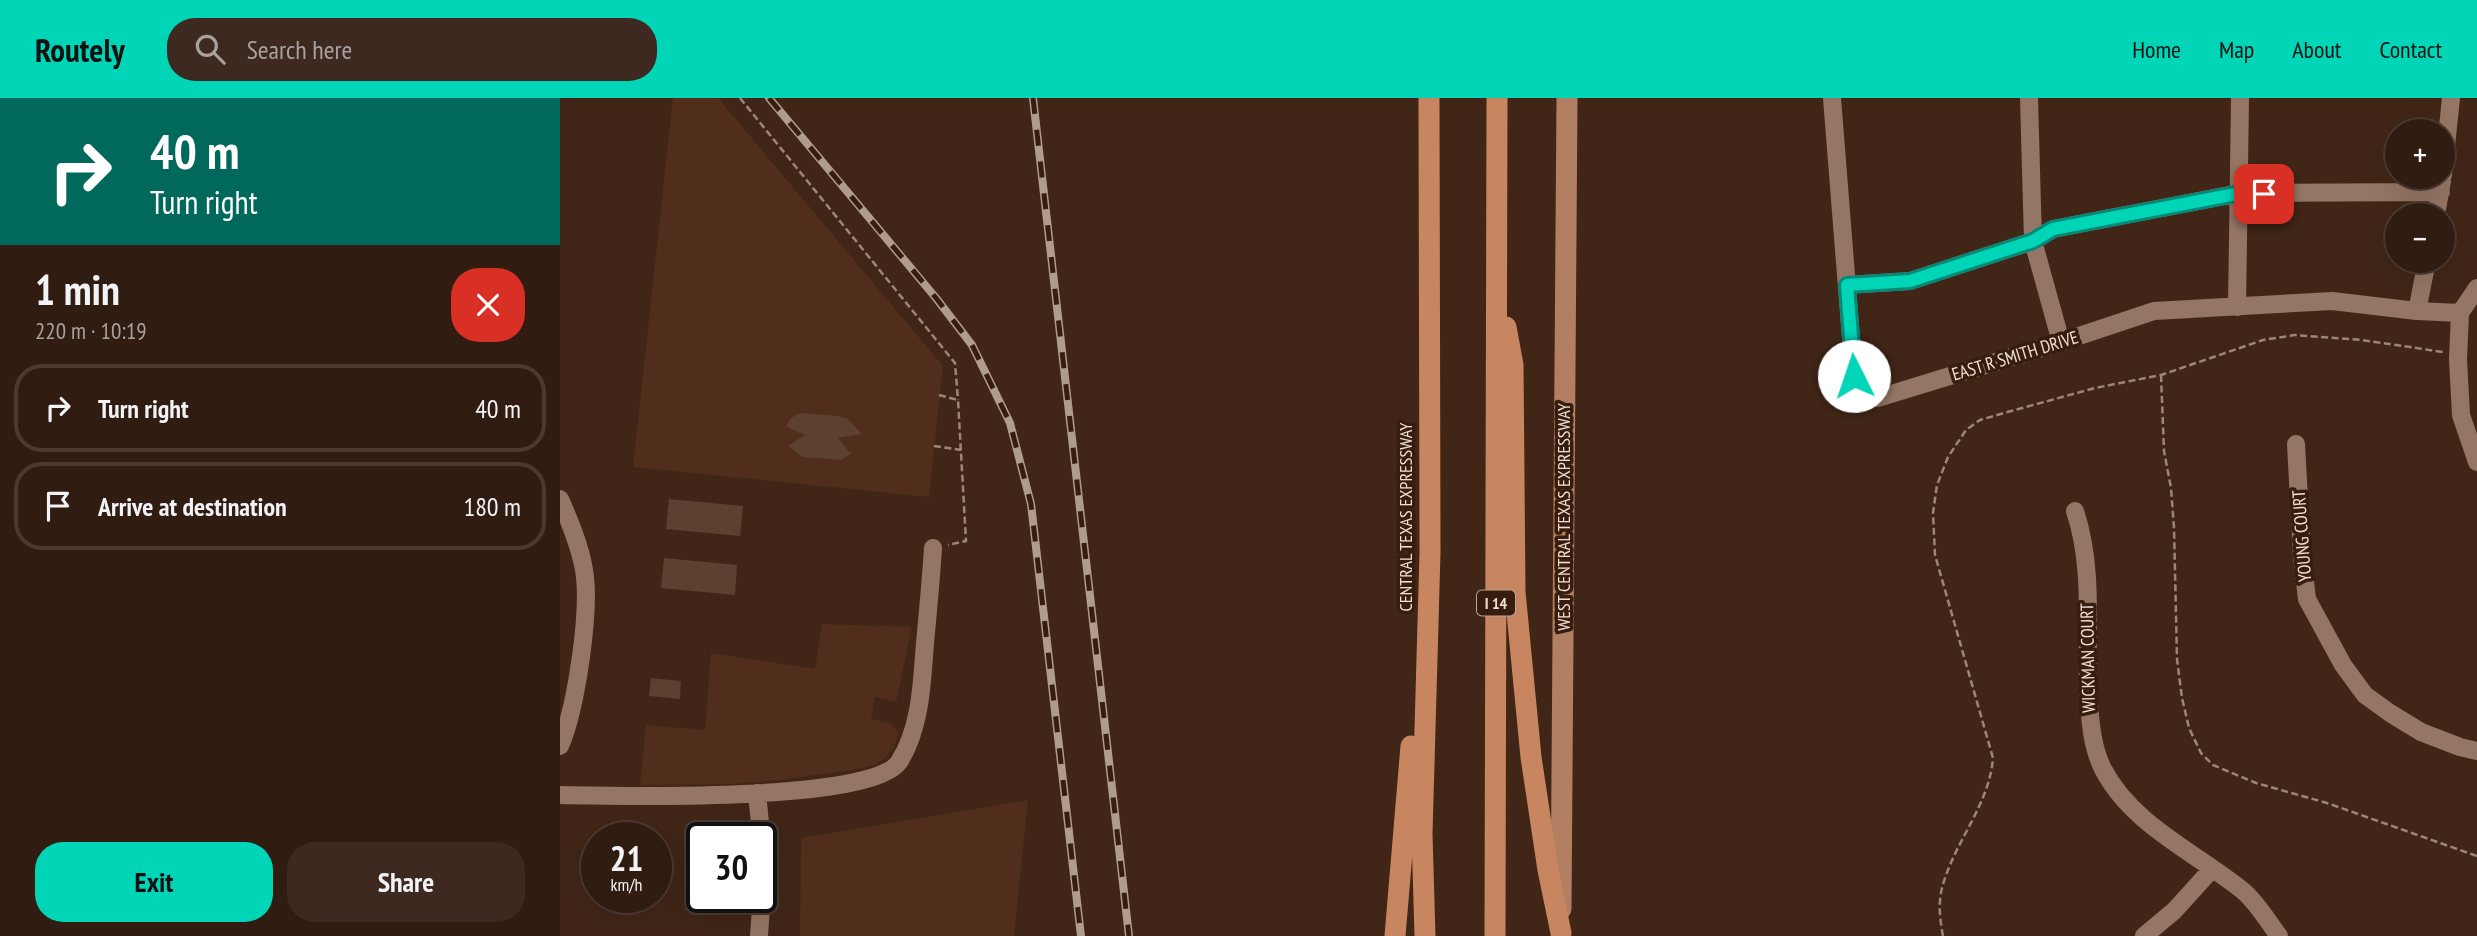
<!DOCTYPE html>
<html lang="en">
<head>
<meta charset="utf-8">
<style>
	body { margin:0; font-family:"PT Sans Narrow",sans-serif; background:#3d291f; color:#f1f3f6; height:100vh; display:flex; flex-direction:column; font-size:26px; white-space:nowrap }
	* { box-sizing:border-box; margin:0 }
	p { font-size:23px; color:#a8a19f }
	.icon { flex:none; width:38px; height:38px; fill:none; stroke:currentColor; stroke-width:2; stroke-linecap:round; stroke-linejoin:round }
	.map { position:relative; flex:1; overflow:hidden }
	.panel { display:flex; flex-direction:column; background:#311c11; width:560px }
	.panel>* { flex:none }
	.top-card { background:#00695c; color:#fff; overflow:hidden }
	.fabs { position:absolute; left:1825px; top:21px; display:grid; gap:14px }
	.fabs a { display:grid; place-items:center; width:70px; height:70px; border-radius:50%; background:#311c11; box-shadow:0 7px 28px #0002,0 0 0 2px #4c3a31; font-size:35px }
	.speed { position:absolute; left:21px; top:724px; display:flex; gap:14px; font-size:35px; font-weight:700; text-align:center }
	.speed>* { display:grid; place-content:center; width:91px; height:91px; border-radius:50%; background:#311c11; box-shadow:0 7px 28px #0002,0 0 0 2px #4c3a31; line-height:1 }
	.speed small { font-size:18px; font-weight:400 }
	.speed .limit { border:4px solid #111; border-radius:10px; background:#fff; color:#111 }
	.pin { position:absolute; display:grid; place-items:center; width:60px; height:60px; color:#fff; margin:-30px; border-radius:14px; box-shadow:0 4px 10px #0006 }
	.me { position:absolute; width:77px; margin:-38px; rotate:356deg; stroke-linejoin:round; filter:drop-shadow(0 0 5px #0008) }
	.turn { display:flex; align-items:center; gap:24px; height:147px; padding:0 35px; font-size:32px }
	.turn .icon { width:91px; height:91px; stroke-width:2.5 }
	.turn b { display:block; font-size:49px; line-height:60px }
	.round { display:grid; place-items:center; flex:none; width:74px; height:74px; border-radius:28px; background:#3d291f }
	.head { display:flex; align-items:center; justify-content:space-between; height:119px; padding:0 35px }
	h1 { font-size:42px; font-weight:600; line-height:52px }
	.primary-button { display:flex; gap:14px; margin-top:auto; padding:14px 35px }
	.primary-button a { flex:1; height:80px; border-radius:28px; background:#00d5b7; color:#111; font-size:28px; font-weight:600; line-height:80px; text-align:center }
	.primary-button a+a { background:#3d291f; color:#f1f3f6 }
	ul { padding:0; list-style:none }
	li { display:flex; align-items:center; gap:21px; height:88px; margin:0 14px 10px; padding:0 21px; border:4px solid #4c3a31; border-radius:28px }
	li div { flex:1 }
	li b { display:block; font-size:26px }
	li em { font-style:normal }
	header { display:flex; align-items:center; gap:42px; box-sizing:border-box; height:98px; padding:0 35px; background:#00d5b7; color:#111 }
	header strong { font-size:33px }
	nav { display:flex; gap:38px; margin-inline-start:auto; font-size:24px }
	.search { width:490px; height:63px; background:#3d291f; display:flex; align-items:center; gap:18px; box-sizing:border-box; padding:0 24px; border-radius:28px; color:#a8a19f; font-size:26px }
	main { display:flex; flex:1; min-height:0 }
	.map>svg:first-child { display:block }
	.built { fill:#502e1b }
	.building { fill:#5c4030 }
	.lines { fill:none; stroke-linecap:round; stroke-linejoin:round }
	.path { stroke:#9c8679; stroke-width:2.5; stroke-dasharray:7 3.5; stroke-linecap:butt }
	.minor { stroke:#957664; stroke-width:18 }
	.major { stroke:#b37f62; stroke-width:21 }
	.highway { stroke:#c78560; stroke-width:21 }
	.rail-casing { stroke:#b09b8f; stroke-width:8 }
	.rail { stroke:#361d0d; stroke-width:5; stroke-dasharray:16; stroke-linecap:butt }
	.route-casing { stroke:#008a77; stroke-width:18 }
	.route { stroke:#00d5b7; stroke-width:12 }
	.labels { text-anchor:middle; stroke-width:7; stroke-linejoin:round; paint-order:stroke }
	.shield { fill:#361d0d; stroke:#b8a498; stroke-width:2 }
	.shield-label { font-size:16px; font-weight:bold; fill:#f0ded4 }
	.street-label { font-size:18px; fill:#f0ded4; stroke:#361d0d }
</style>
</head>
<body>
<header>
<strong>Routely</strong>
<div class="search"><svg class="icon" aria-label="search" viewBox="0 0 24 24"><circle cx="10" cy="10" r="6"/><path d="M15 15l6 6"/></svg>Search here</div>
<nav><a>Home</a><a>Map</a><a>About</a><a>Contact</a></nav>
</header>
<main>
<section class="panel">
<div class="top-card">
<div class="turn"><svg class="icon" aria-label="right" viewBox="0 0 24 24"><path d="M7 20v-9h11M14 6l5 5-5 5"/></svg><div><b>40 m</b>Turn right</div></div>
</div>
<div class="head"><div><h1>1 min</h1><p>220 m · 10:19</p></div><a class="round" style="background:#d93025;color:#fff"><svg class="icon" aria-label="close" viewBox="0 0 24 24"><path d="M6 6l12 12M18 6L6 18"/></svg></a></div>
<ul>
<li><svg class="icon" aria-label="right" viewBox="0 0 24 24"><path d="M7 20v-9h11M14 6l5 5-5 5"/></svg><div><b>Turn right</b></div><em>40 m</em></li>
<li><svg class="icon" aria-label="arrive" viewBox="0 0 24 24"><path d="M6 21V4h12l-3 4 3 4H6"/></svg><div><b>Arrive at destination</b></div><em>180 m</em></li>
</ul>
<div class="primary-button"><a>Exit</a><a>Share</a></div>
</section>
<div class="map">
<svg width="1917" height="838" viewBox="0 0 1917 838">
	<rect width="100%" height="100%" fill="#412617"/>
	<path class="built" d="M113 0H158L383 268 369 399 73 369Z
		M262 526 352 529 336 604 315 599 311 621 331 626 339 635 333 650 325 660 316 666 294 672 218 682 169 686 80 687 86 627 145 632 151 555 255 571Z
		M468 702 454 838H240L241 740Z"/>
	<path class="building" d="M240 315 279 318 288 321 302 336 278 340 291 356 281 362 243 359 228 348 245 337 226 328 231 320Z
		M109 401 183 408 180 438 106 431Z
		M104 460 177 467 175 497 101 490Z
		M91 580 121 583 120 601 89 598Z"/>
	<g class="lines">
		<path class="path" d="M180 0 395 265 398 302
			M1601 277 1604 353 1611 390 1614 430 1617 561 1622 600 1629 630 1641 655 1653 667 1696 685 1767 705 1917 758
			M379 297 398 302 406 443 388 447
			M374 348 401 352
			M1383 838C1380 822 1378 806 1382 790 1394 744 1429 708 1433 660L1375 457 1373 415 1377 387 1388 359 1406 332 1420 322 1444 315 1535 290 1601 277 1703 242 1735 237 1802 242 1883 254"/>
		<path class="minor" d="M1272 0 1294 278 1318 300 1501 244 1594 213 1772 203 1857 213 1900 215
			M1469 0 1473 143 1501 244
			M1883 77 1891 0
			M1876 117 1882 83
			M1287 187 1350 183 1473 143 1493 131 1680 95 1881 94
			M1917 190 1900 215 1898 261 1901 317 1917 364
			M1677 209 1680 0
			M1857 213 1867 163
			M1736 346 1742 458 1747 501 1783 567 1805 597 1830 615 1861 634 1900 649 1917 653
			M0 401C10 424 20 448 24 472 31 512 16 611 0 648
			M1515 413C1534 470 1526 533 1528 593 1530 618 1531 648 1543 671 1572 727 1635 754 1682 792 1697 804 1708 824 1719 838
			M197 695 204 766 199 838
			M0 697C55 698 311 705 339 664 361 630 362 583 365 545 368 513 371 482 373 450
			M1584 838 1614 813 1652 771"/>
		<path class="major" d="M1001 811 1007 0"/>
		<path class="highway" d="M946 229 953 267 955 494 971 659 988 772 1001 835
			M835 838 851 648
			M865 838 862 736 870 455 869 0
			M935 838 937 0"/>
		<g class="rail-casing">
			<path id="rail" d="M209 0 376 200 412 247 450 325 471 406 521 838
				M473 0 569 838"/>
		</g>
		<use href="#rail" class="rail"/>
	</g>
	<g class="lines">
		<g class="route-casing">
			<path id="route" d="M1294 278 1287 187 1350 183 1473 143 1493 131 1681 95 1704 96"/>
		</g>
		<use href="#route" class="route"/>
	</g>
	<g class="labels">
		<rect class="shield" x="917" y="492.5" width="38" height="25" rx="5"/>
		<g class="shield-label">
			<text x="936" y="511">I 14</text>
		</g>
		<g class="street-label">
			<text transform="translate(1455 258) rotate(-17)" y="6">EAST R SMITH DRIVE</text>
			<text transform="translate(846 419) rotate(-90)" y="6">CENTRAL TEXAS EXPRESSWAY</text>
			<text transform="translate(1004 419) rotate(-90)" y="6">WEST CENTRAL TEXAS EXPRESSWAY</text>
			<text transform="translate(1742 438) rotate(-94)" y="6">YOUNG COURT</text>
			<text transform="translate(1528 560) rotate(-91)" y="6">WICKMAN COURT</text>
		</g>
	</g>
</svg>
<div class="fabs">
<a>+</a>
<a>−</a>
</div>
<div class="speed"><div>21<small>km/h</small></div><div class="limit">30</div></div>
<div class="pin" style="left:1704px;top:96px;background:#d93025"><svg class="icon" aria-label="arrive" viewBox="0 0 24 24"><path d="M6 21V4h12l-3 4 3 4H6"/></svg></div>
<svg class="me" style="left:1294px;top:278px" viewBox="-20 -20 40 40"><circle r="19" fill="#fff"/><path d="M0-13L10 11 0 6-10 11z" fill="#00d5b7"/></svg>
</div>
</main>
</body>
</html>
